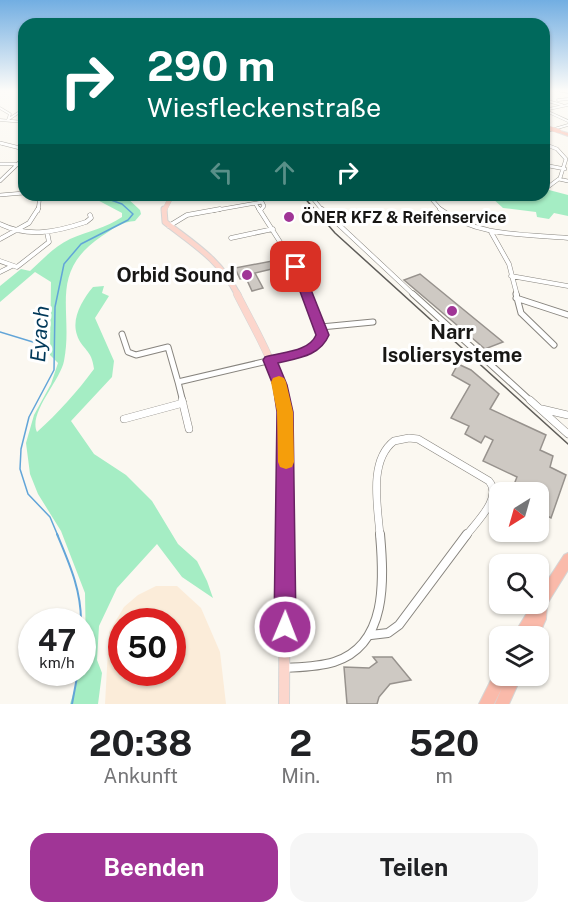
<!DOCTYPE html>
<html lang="de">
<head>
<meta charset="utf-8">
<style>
	body { margin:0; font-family:"Public Sans",sans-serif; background:#f6f6f6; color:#202124; height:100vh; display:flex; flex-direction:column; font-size:22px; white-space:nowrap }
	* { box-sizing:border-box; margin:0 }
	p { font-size:20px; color:#757577 }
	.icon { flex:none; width:33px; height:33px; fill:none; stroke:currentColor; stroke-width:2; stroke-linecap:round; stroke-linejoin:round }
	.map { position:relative; height:704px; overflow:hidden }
	.details { display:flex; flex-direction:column; background:#fff; flex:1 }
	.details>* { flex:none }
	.banner { position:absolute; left:18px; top:18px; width:532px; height:183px; border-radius:18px; box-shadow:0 2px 4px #0004; background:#00695c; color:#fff; overflow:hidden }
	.needle { width:39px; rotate:217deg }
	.fabs { position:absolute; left:489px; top:482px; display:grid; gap:12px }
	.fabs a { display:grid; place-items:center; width:60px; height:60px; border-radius:12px; background:#fff; box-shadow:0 2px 4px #0004; font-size:30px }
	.speed { position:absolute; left:18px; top:608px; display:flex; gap:12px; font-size:30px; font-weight:700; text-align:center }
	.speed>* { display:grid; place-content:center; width:78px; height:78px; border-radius:50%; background:#fff; box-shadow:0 2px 4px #0004; line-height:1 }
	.speed small { font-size:15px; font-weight:400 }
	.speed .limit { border:9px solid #d22; background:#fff; color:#111 }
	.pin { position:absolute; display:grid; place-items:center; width:51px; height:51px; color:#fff; margin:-26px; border-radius:12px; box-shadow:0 3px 9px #0006 }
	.me { position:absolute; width:66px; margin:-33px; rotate:1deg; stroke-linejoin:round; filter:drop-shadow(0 0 4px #0008) }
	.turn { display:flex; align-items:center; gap:21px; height:126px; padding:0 30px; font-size:27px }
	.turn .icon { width:78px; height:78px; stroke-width:2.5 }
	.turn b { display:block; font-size:42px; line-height:51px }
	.lanes { display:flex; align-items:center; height:57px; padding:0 30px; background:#0003; justify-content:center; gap:30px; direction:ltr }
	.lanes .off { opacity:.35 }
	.eta { display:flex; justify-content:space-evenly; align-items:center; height:102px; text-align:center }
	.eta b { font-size:36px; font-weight:700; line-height:42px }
	.button { display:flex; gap:12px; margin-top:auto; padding:12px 30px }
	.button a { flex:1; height:69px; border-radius:18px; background:#a03596; color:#fff; font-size:24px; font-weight:700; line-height:69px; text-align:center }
	.button a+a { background:#f6f6f6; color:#202124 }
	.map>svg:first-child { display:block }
	.industrial { fill:#fbecd9; fill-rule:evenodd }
	.green { fill:#a5edc4 }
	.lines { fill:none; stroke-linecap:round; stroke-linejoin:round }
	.stream-far1 { stroke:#62a5d8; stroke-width:1.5 }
	.stream { stroke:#62a5d8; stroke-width:2 }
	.building { fill:#cec9c3; stroke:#97928d; stroke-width:1.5 }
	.minor-far5-casing { stroke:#87847e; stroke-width:3 }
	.minor-far4-casing { stroke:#87847e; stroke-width:4 }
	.minor-far3-casing { stroke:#87847e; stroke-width:5 }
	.minor-far2-casing { stroke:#87847e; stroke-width:7 }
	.minor-far1-casing { stroke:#87847e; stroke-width:8 }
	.minor-casing { stroke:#87847e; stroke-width:10 }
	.major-far4-casing { stroke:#d5d5d5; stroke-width:5 }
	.major-far3-casing { stroke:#d5d5d5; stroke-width:7 }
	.major-far2-casing { stroke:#d5d5d5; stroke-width:8 }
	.major-far1-casing { stroke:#d5d5d5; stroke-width:10 }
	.major-casing { stroke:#d5d5d5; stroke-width:12 }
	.highway-casing { stroke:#d5d5d5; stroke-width:2 }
	.minor-far5 { stroke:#fff; stroke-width:2 }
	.minor-far4 { stroke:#fff; stroke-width:3 }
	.minor-far3 { stroke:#fff; stroke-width:4 }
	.minor-far2 { stroke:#fff; stroke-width:5 }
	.minor-far1 { stroke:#fff; stroke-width:7 }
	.minor { stroke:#fff; stroke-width:8 }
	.major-far4 { stroke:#fcd6cc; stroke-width:4.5 }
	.major-far3 { stroke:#fcd6cc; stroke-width:5 }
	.major-far2 { stroke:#fcd6cc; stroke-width:7 }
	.major-far1 { stroke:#fcd6cc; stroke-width:8 }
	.major { stroke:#fcd6cc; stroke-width:10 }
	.highway { fill:#fabaaa; fill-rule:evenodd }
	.rail { stroke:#5f5d59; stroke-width:1.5 }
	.highway-bridge-casing { stroke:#d5d5d5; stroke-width:4.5; stroke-linecap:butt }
	.highway-bridge { stroke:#fabaaa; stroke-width:4 }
	.route { fill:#a03596; stroke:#682262; stroke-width:1.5 }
	.slow { fill:#f59e0b }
	.poi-dot { fill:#a03596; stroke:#fff; stroke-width:2 }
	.labels { text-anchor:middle; stroke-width:6; stroke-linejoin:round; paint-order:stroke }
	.far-poi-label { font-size:16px; font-weight:bold; fill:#181715; stroke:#fff; text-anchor:start }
	.poi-label { font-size:20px; font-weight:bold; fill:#181715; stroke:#fff; text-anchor:end }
	.water-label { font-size:21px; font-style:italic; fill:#003859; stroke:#fff }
</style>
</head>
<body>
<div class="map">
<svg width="568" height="704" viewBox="0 0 568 704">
	<rect width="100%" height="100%" fill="#fbf8f1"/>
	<path class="industrial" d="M156 586H177L201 608 220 652 226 704H105L109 632 124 607 138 595ZM122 621H172V672H122Z"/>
	<path class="green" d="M549 190 568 195V216L554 213 549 219 537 217 536 212 503 208 491 197 544 195 545 192Z
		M88 195H124L140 210 141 214 135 221C123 221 111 230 102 236 47 273 74 310 64 361 60 381 28 413 37 432 58 413 77 392 94 369 92 349 82 350 77 335 71 318 83 299 93 287L104 286 102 293 109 296 95 318 114 361 112 377 71 421 94 454 126 475 152 501 178 544 197 561 207 581 213 598 182 577 157 544 117 588 99 626 97 660 102 673 98 704H70L80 672H82L86 652 85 593 61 531 38 494 30 474 26 443 34 415 51 384 58 363 50 355 51 282 35 272 0 302V286L21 269 30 271C43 259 55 246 70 239 88 231 106 228 122 217V213Z"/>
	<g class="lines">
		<path class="stream-far1" d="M0 332 46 346
			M58 536 50 517 28 494 20 469 21 449 29 417 54 370 55 307 64 264 81 244 128 220 133 214 122 204 97 195"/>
		<path class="stream" d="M57 534C69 563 81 589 81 621
			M72 704 78 672"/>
	</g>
	<path class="building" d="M272 261 276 268 255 273 263 288 252 291 246 278 240 279 235 268Z
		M420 274 503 342 485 349 404 280Z
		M458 364 471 370 499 394 490 409 546 435 540 450 553 456 550 467 566 475 551 518 538 511V492H511L517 477 483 461 493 440 485 436 481 443 465 434 469 426 451 418 470 385 452 375Z
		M373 657H392L411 680 390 684 379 697 377 704H347L344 667 369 668 377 662Z"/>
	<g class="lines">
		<g class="minor-far5-casing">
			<path id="minor-far5" d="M556 90 568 92
				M544 100 562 105
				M558 100 568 99
				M0 108 10 114 8 120
				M544 110 568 121
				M544 110 568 105
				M9 119 24 109
				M0 120 24 122
				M544 132 568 125
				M0 143 4 144"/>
		</g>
		<g class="minor-far4-casing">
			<path id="minor-far4" d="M0 143 24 149
				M544 144 557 149 566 159 560 178 544 190
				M0 164H16
				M544 165 565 169
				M559 179 568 181
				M0 181 24 158
				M0 195 24 193
				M310 195 323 211
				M428 195 442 211
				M456 195H523
				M255 203 260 211
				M38 211 40 195
				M211 211 262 202 264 206 260 211"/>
		</g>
		<g class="minor-far3-casing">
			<path id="minor-far3" d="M259 209 296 267 307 295
				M322 209 414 295
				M440 209C477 237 524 234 568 238
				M0 224C29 238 56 232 86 222L91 218 90 215
				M169 226 187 215 220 209
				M491 232 509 264 517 295
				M231 238 273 229
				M0 239 29 223 38 209
				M0 261 17 267 49 242 47 232
				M0 272 12 266
				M511 276 568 286"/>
		</g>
		<g class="minor-far2-casing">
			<path id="minor-far2" d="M413 294 532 402
				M516 294 521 313 554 345
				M516 298 568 315
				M321 327 373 322
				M122 334 128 352 136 355 168 347 178 382
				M183 402 178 382 306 352 319 344 322 335 306 294"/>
		</g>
		<g class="minor-far1-casing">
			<path id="minor-far1" d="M182 400 189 429
				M530 400 568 434
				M542 409 568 415
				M124 419 183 403
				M380 536C378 507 368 461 394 441L409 438 418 439 489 481C503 498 476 522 466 536"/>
		</g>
		<g class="minor-casing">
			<path id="minor" d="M371 635 388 633 399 625 467 534
				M284 668C301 667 318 667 334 662 388 645 384 579 380 534"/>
		</g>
		<g class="major-far4-casing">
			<path id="major-far4" d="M164 211 172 195"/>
		</g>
		<g class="major-far3-casing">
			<path id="major-far3" d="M164 209 165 222C196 246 219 259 238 295"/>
		</g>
		<g class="major-far2-casing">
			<path id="major-far2" d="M237 294C254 328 276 363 283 402"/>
		</g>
		<g class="major-far1-casing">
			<path id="major-far1" d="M283 400 285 412V536"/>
		</g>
		<g class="major-casing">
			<path id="major" d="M284 704 285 534"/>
		</g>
		<g class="highway-casing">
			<path id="highway" d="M557 130 568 133V136L557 132Z
				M568 553V570L547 604 546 619 538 637 513 636 533 603H538V595L564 555Z
				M500 669V675H522L509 704H495L502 688 494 704H479L496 670Z"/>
		</g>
		<use href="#minor-far5" class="minor-far5"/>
		<use href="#minor-far4" class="minor-far4"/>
		<use href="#minor-far3" class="minor-far3"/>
		<use href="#minor-far2" class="minor-far2"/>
		<use href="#minor-far1" class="minor-far1"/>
		<use href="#minor" class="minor"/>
		<use href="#major-far4" class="major-far4"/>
		<use href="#major-far3" class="major-far3"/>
		<use href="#major-far2" class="major-far2"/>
		<use href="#major-far1" class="major-far1"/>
		<use href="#major" class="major"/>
		<use href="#highway" class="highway"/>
		<path class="rail" d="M302 195 335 233 568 444"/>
		<g class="highway-bridge-casing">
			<path id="highway-bridge" d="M548 128 559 131"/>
		</g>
		<use href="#highway-bridge" class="highway-bridge"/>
	</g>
	<linearGradient id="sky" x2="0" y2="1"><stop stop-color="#72aee2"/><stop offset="0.48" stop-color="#fdfcf9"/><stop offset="1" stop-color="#fdfcf9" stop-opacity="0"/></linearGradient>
	<rect width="568" height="189" fill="url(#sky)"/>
	<path class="route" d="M296 264 302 267 329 335C320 356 299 358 278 363L287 385 293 412 296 627 293 635 285 638 277 635 274 627 277 412 273 385 263 360 265 357C281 352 309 352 316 335L291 267Z"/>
	<path class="slow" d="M279 376 284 378 286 382 293 412 294 462 292 467 286 469 280 467 278 462 277 412 271 382 273 378Z"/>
	<g class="poi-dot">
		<circle cx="289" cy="217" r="6"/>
		<circle cx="247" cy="275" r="6"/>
		<circle cx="452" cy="311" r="6"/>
	</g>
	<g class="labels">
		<g class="far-poi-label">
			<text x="301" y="223">ÖNER KFZ &amp; Reifenservice</text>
		</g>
		<g class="poi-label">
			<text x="235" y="282">Orbid Sound</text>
			<text x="452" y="339" text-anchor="middle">Narr<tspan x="452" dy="23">Isoliersysteme</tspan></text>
		</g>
		<g class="water-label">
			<text transform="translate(40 334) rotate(-86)" y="7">Eyach</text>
		</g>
	</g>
</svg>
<div class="fabs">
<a><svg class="needle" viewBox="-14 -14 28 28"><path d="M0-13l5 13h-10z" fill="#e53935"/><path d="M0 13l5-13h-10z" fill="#757577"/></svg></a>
<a><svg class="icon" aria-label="search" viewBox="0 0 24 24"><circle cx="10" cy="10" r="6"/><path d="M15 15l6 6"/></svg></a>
<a><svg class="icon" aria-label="layers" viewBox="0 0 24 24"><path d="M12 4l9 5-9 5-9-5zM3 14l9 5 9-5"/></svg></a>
</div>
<div class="speed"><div>47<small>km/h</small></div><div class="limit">50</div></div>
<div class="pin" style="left:296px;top:267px;background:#d93025"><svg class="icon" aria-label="arrive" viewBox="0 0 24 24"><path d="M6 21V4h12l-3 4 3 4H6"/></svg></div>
<svg class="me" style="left:285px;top:627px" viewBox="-20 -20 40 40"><circle r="17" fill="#a03596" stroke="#fff" stroke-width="3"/><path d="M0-11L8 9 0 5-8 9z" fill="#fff"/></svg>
<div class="banner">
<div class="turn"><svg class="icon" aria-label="right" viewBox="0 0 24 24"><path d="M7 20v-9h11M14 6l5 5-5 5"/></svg><div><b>290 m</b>Wiesfleckenstraße</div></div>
<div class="lanes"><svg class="icon off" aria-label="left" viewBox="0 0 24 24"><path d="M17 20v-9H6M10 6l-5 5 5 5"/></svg><svg class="icon off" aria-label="ahead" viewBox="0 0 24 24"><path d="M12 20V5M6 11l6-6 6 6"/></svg><svg class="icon" aria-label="right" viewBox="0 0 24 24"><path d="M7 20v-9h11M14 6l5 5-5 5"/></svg></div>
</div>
</div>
<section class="details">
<div class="eta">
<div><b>20:38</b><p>Ankunft</p></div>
<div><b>2</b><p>Min.</p></div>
<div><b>520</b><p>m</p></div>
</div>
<div class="button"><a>Beenden</a><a>Teilen</a></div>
</section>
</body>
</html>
